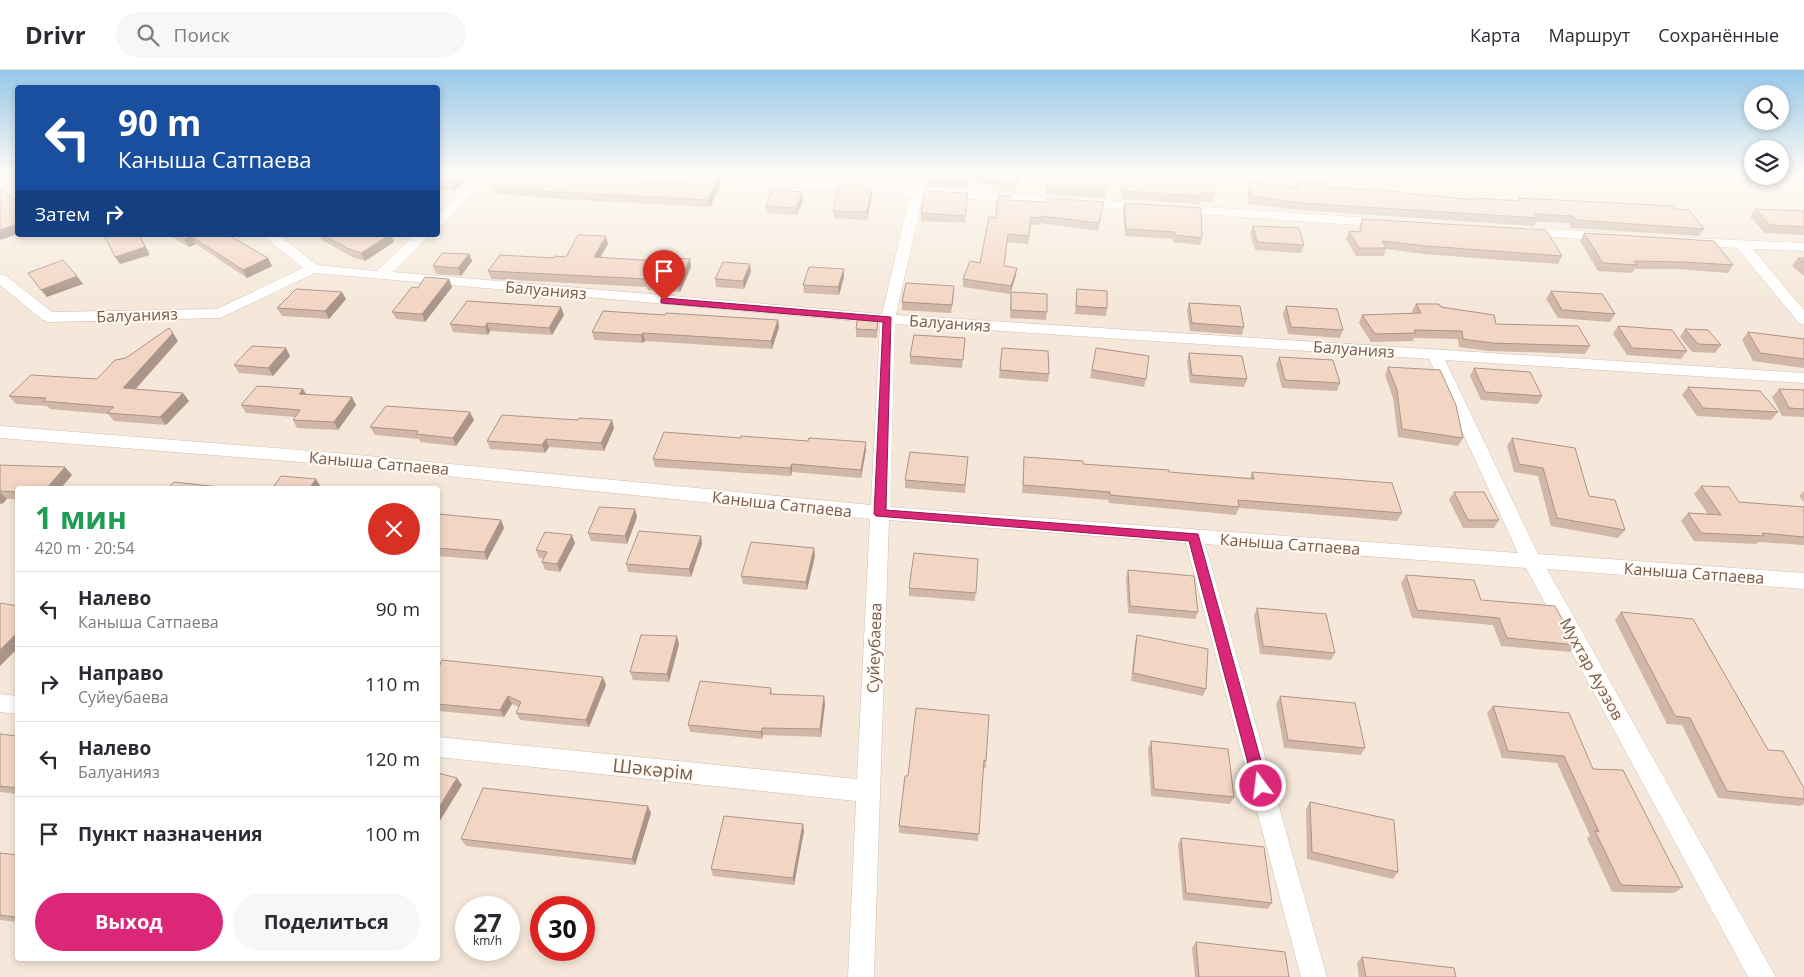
<!DOCTYPE html>
<html lang="ru">
<head>
<meta charset="utf-8">
<style>
	body { margin:0; font-family:"Open Sans",sans-serif; background:#f7f7f7; color:#2b2b33; height:100vh; display:flex; flex-direction:column; font-size:19px; white-space:nowrap }
	* { box-sizing:border-box; margin:0 }
	p { font-size:16px; color:#7c7c81 }
	.icon { flex:none; width:28px; height:28px; fill:none; stroke:currentColor; stroke-width:2; stroke-linecap:round; stroke-linejoin:round }
	.map { position:relative; flex:1; overflow:hidden }
	.side { position:absolute; left:15px; top:416px; width:425px; height:475px; display:flex; flex-direction:column; background:#fff; border-radius:5px; box-shadow:0 2px 8px #0003 }
	.side>* { flex:none }
	.hud { position:absolute; left:15px; top:15px; width:425px; height:152px; border-radius:5px; box-shadow:0 2px 8px #0003; background:#1a4fa0; color:#fff; overflow:hidden }
	.tools { position:absolute; left:1744px; top:15px; display:grid; gap:10px }
	.tools a { display:grid; place-items:center; width:45px; height:45px; border-radius:50%; background:#fff; box-shadow:0 2px 8px #0003; font-size:25px }
	.speed { position:absolute; left:455px; top:826px; display:flex; gap:10px; font-size:25px; font-weight:700; text-align:center }
	.speed>* { display:grid; place-content:center; width:65px; height:65px; border-radius:50%; background:#fff; box-shadow:0 2px 8px #0003; line-height:1 }
	.speed small { font-size:12px; font-weight:400 }
	.speed .limit { border:8px solid #d22; background:#fff; color:#111 }
	.pin { position:absolute; display:grid; place-items:center; width:42px; height:42px; color:#fff; margin:-51px -21px; border-radius:50% 50% 50% 0; rotate:-45deg; box-shadow:0 0 5px #0007 }
	.pin .icon { rotate:45deg }
	.me { position:absolute; width:55px; margin:-28px; rotate:345deg; stroke-linejoin:round; filter:drop-shadow(0 0 4px #0008) }
	.turn { display:flex; align-items:center; gap:18px; height:105px; padding:0 20px; font-size:22px }
	.turn .icon { width:65px; height:65px; stroke-width:2.5 }
	.turn b { display:block; font-size:35px; line-height:42px }
	.then { display:flex; align-items:center; height:48px; padding:0 20px; background:#0003; gap:10px; font-size:19px }
	.round { display:grid; place-items:center; flex:none; width:52px; height:52px; border-radius:26px; background:#f7f7f7 }
	.head { display:flex; align-items:center; justify-content:space-between; height:85px; padding:0 20px }
	h1 { font-size:30px; font-weight:700; line-height:38px; color:#1e9e55 }
	.cta { display:flex; gap:10px; margin-top:auto; padding:10px 20px }
	.cta a { flex:1; height:58px; border-radius:30px; background:#db2777; color:#fff; font-size:20px; font-weight:700; line-height:58px; text-align:center }
	.cta a+a { background:#f7f7f7; color:#2b2b33 }
	ul { padding:0; list-style:none }
	li { display:flex; align-items:center; gap:15px; height:75px; padding:0 20px; border-top:1px solid #e1e1e2 }
	li div { flex:1 }
	li b { display:block; font-size:19px }
	li em { font-style:normal }
	header { display:flex; align-items:center; gap:30px; box-sizing:border-box; height:70px; padding:0 25px; background:#fff; border-bottom:1px solid #e1e1e2 }
	header strong { font-size:24px }
	nav { display:flex; gap:28px; margin-inline-start:auto; font-size:18px }
	.search { width:350px; height:45px; background:#f7f7f7; display:flex; align-items:center; gap:12px; box-sizing:border-box; padding:0 18px; border-radius:28px; color:#7c7c81; font-size:19px }
	.map>svg:first-child { display:block }
	.residential { fill:#f5e8da; fill-rule:evenodd }
	.lines { fill:none; stroke-linecap:round; stroke-linejoin:round }
	.minor-casing { stroke:#d1beb0; stroke-width:1 }
	.minor { fill:#fff; fill-rule:evenodd }
	.wall { fill:#d1b7a8 }
	.shaded-wall { fill:#aa9588 }
	.building { fill:#f3d5c3; stroke:#aa9588 }
	.route { fill:#db2777; stroke:#8e194d }
	.labels { text-anchor:middle; stroke-width:4; stroke-linejoin:round; paint-order:stroke }
	.street-label { font-size:16px; fill:#7a5c4d; stroke:#fffaf3 }
	.near-street-label { font-size:19px; fill:#7a5c4d; stroke:#fffaf3 }
</style>
</head>
<body>
<header>
<strong>Drivr</strong>
<div class="search"><svg class="icon" aria-label="search" viewBox="0 0 24 24"><circle cx="10" cy="10" r="6"/><path d="M15 15l6 6"/></svg>Поиск</div>
<nav><a>Карта</a><a>Маршрут</a><a>Сохранённые</a></nav>
</header>
<div class="map">
<svg width="1804" height="907" viewBox="0 0 1804 907">
	<rect width="100%" height="100%" fill="#fdf6ec"/>
	<path class="residential" d="M0 104H17L18 165H438V104H1752V106L1804 104V907H0ZM18 419H438V889H18ZM466 838H509V880H466ZM541 838H584V880H541Z"/>
	<g class="lines">
		<g class="minor-casing">
			<path id="minor" d="M478 104H491L443 154 438 155V144Z
				M640 104H708L912 118 917 104H929L925 118 1149 133 1156 137 1149 141 923 126 896 245 1804 303V313L1445 290 1538 484 1804 503V519L1547 499 1776 907H1748L1526 498 1205 474 1327 907H1301L1186 473 889 450 874 907H848L856 731 438 687V667L857 709 870 449 337 395 0 368V356L337 383 871 435 880 253 315 203 220 248 48 252 43 250 0 215V204L5 205 52 242 217 239 303 198 262 165H278L317 195 377 201 415 165H430L393 202 882 244 910 125 646 108ZM895 254 1429 289 1518 483 890 437Z
				M1176 135 1386 149 1393 153 1386 157 1171 142 1169 139 1171 136Z
				M1523 157 1608 163 1615 167 1608 171 1518 164 1516 161Z
				M1690 168 1804 173V181L1753 179 1804 240V255L1799 253 1737 178 1685 175 1683 172Z
				M0 624 18 626V644L0 642Z"/>
		</g>
		<use href="#minor" class="minor"/>
	</g>
	<path class="wall" d="M438 104H470L454 121 438 119Z
		M812 104H876L874 113 843 111 842 107 812 106Z
		M888 104H915L912 111 888 110Z
		M929 104H1021L1014 122 999 121V116L970 112 969 119 928 116V109Z
		M1046 104H1110L1105 128 1045 124Z
		M1183 104H1211L1215 124 1213 132 1200 131 1199 134 1122 129 1120 112 1122 105 1184 108Z
		M610 110 721 115 710 137 540 128 539 127 494 123 491 116Z
		M1296 111 1328 117 1473 130 1474 128 1517 130 1519 128 1675 139 1704 159 1699 166 1572 158 1569 153 1536 152 1534 156 1300 140 1247 134 1248 119 1250 112 1294 117Z
		M872 117V124L867 150 834 148 833 141Z
		M968 123 965 153 921 151V143Z
		M803 130 797 145 767 143 766 136Z
		M1010 130 1102 140 1098 161 1040 153V155H1031L1028 174 1007 172 1004 196 1016 205 1010 224 963 217V209L980 193 996 148Z
		M1124 133 1202 168 1200 175 1173 172V169L1125 166 1123 141Z
		M1755 139 1804 141V165L1765 163 1750 147Z
		M1362 149 1562 186 1558 194 1423 184 1386 179 1384 186H1356L1346 169 1349 161 1359 162 1360 156Z
		M1253 156 1304 175 1301 183 1255 180 1250 163Z
		M1584 163 1733 195 1728 203 1678 199H1635L1632 203 1598 201 1580 171Z
		M168 165H228L268 188 272 196 247 208 196 174 189 177Z
		M319 165H391L394 172 365 191 352 187 322 170Z
		M608 174 600 188 691 197 680 222 648 220 647 217 491 209 488 201 566 187Z
		M469 184 472 191 461 206 436 204 433 196Z
		M1798 188H1804V206L1792 196Z
		M751 201 744 219 716 217 715 209Z
		M844 207 839 225 804 223 803 215Z
		M449 209 452 217 425 252 396 249 392 242 418 218Z
		M1077 219 1107 238 1106 246 1075 244Z
		M1551 221 1615 244 1610 252 1558 248 1546 229Z
		M1011 222 1047 242 1046 250 1010 248Z
		M954 224 951 243 902 240V232Z
		M346 229 329 249 282 246 277 238Z
		M1189 233 1244 257 1242 265 1190 261 1187 241Z
		M1416 234 1441 237 1496 254 1590 276 1585 284 1488 281 1459 277 1458 269 1414 268 1413 271 1371 272 1359 253 1362 245 1413 243 1412 241Z
		M1286 236 1343 260 1340 268 1288 264 1283 244Z
		M564 245 552 265 490 261 488 265 453 262 450 254Z
		M878 255 877 268 856 267V259Z
		M1618 256 1687 281 1681 289 1627 285 1613 264Z
		M779 257 772 279 645 271 643 273 594 270 592 262Z
		M1685 259 1721 275 1715 283 1692 282 1680 267Z
		M1748 262 1804 269V298L1753 291 1742 270Z
		M965 268 962 298 910 294V286Z
		M178 271 136 319 189 331 166 355 114 351 108 344 50 339 47 336 16 334 9 326 97 309 126 288Z
		M1002 278 1049 304 1048 312 999 308Z
		M1096 278 1146 309 1144 317 1090 308Z
		M1189 283 1247 309 1244 317 1190 313 1187 291Z
		M290 286 273 306 239 303 234 295Z
		M1279 287 1340 313 1337 321 1282 318 1276 295Z
		M1388 297 1463 368 1458 376 1398 367 1393 328 1385 305Z
		M1474 298 1542 326 1538 334 1481 330 1470 306Z
		M1688 317 1778 342 1771 350 1697 346 1682 325Z
		M1779 319 1804 320V347L1782 346 1772 327Z
		M306 325 356 335 338 360 297 358 293 350 295 347 246 343 241 335Z
		M474 350 456 376 420 372 419 369 375 365 370 357Z
		M612 350 614 358 604 381 549 377 545 383 490 379 487 371Z
		M741 368 808 371 866 372V380L861 408 792 402 791 406 655 397 653 389Z
		M1512 368 1625 460 1618 468 1551 456 1538 406 1514 402 1507 376Z
		M968 387 965 423 905 418V410Z
		M1024 387 1083 394 1169 402 1250 408 1252 402 1402 443 1397 451 1239 438 1236 445 1109 433 1108 430 1022 423Z
		M0 395 72 405 60 419H18V429H7L2 434H0Z
		M1701 416 1739 432 1804 437V475L1758 472 1756 474 1694 471 1681 451 1688 443 1708 444 1694 424Z
		M1804 421V432L1799 426Z
		M1454 422 1499 450 1494 458H1463L1449 430Z
		M635 439 637 447 627 474 591 471 588 463Z
		M438 444 501 450 504 458 487 490 438 486Z
		M701 466 702 474 691 507 628 502 626 494Z
		M575 473 560 502 545 500 542 492 544 489 539 488 536 480Z
		M815 486 807 520 743 514 741 506Z
		M978 489 975 531 909 526V518Z
		M1128 500 1198 542 1195 549 1128 543 1126 508Z
		M1406 505 1481 530 1576 575 1570 582 1501 576 1493 555 1412 548 1401 513Z
		M1257 538 1335 583 1331 590 1260 584 1254 546Z
		M1621 542 1768 680 1804 718V734L1800 736 1718 728 1682 655 1667 654 1615 550Z
		M1137 565 1206 619 1203 626 1131 611 1135 573Z
		M679 574 669 612 633 610 630 602Z
		M438 597 606 615 589 657 520 650 516 643 519 637 512 634 504 647 438 641Z
		M771 618 772 624 825 634 821 667 763 665 762 669 690 662 688 655Z
		M1280 626 1365 678 1361 685 1284 678 1276 634Z
		M1493 636 1593 699 1683 817 1674 823 1612 822 1587 768 1590 766 1557 693 1502 688 1487 643Z
		M916 638 986 691V698H983L978 771 899 763V756L908 706Z
		M0 664 18 666V724L0 722Z
		M1151 671 1234 727 1230 734 1151 726 1148 679Z
		M1310 732 1398 802 1393 809 1307 789 1306 739Z
		M651 743 635 795 466 776 461 769Z
		M804 761 794 815 713 806 711 799Z
		M1181 768 1272 833 1268 839 1183 830 1178 775Z
		M0 783 18 785V852L0 850Z
		M1196 872 1289 907H1195L1192 878Z
		M1362 887 1456 907H1359L1357 893Z"/>
	<path class="shaded-wall" d="M460 104H470L454 121 451 113Z
		M607 104H614L606 117 604 109Z
		M912 104H915L912 111Z
		M1019 104H1021L1014 122 1015 114Z
		M719 107 721 115 710 137 708 130Z
		M872 117V124L867 150V142Z
		M802 122 803 130 797 145 796 138Z
		M18 154V164L0 170V160Z
		M139 165H140L150 185 120 194 115 187Z
		M390 165H391L394 172 365 191 361 183Z
		M191 166 196 174 189 177 184 169Z
		M606 166 608 174 596 195 594 187Z
		M469 184 472 191 461 206 458 198Z
		M268 188 272 196 247 208 243 200Z
		M690 189 691 197 680 222 678 214Z
		M750 194 751 201 744 219 743 211Z
		M1017 198 1016 205 1010 224 1011 216Z
		M844 199V207L839 225 838 217Z
		M77 206 83 214 47 227 41 220Z
		M449 209 452 217 425 252 422 244Z
		M342 222 346 229 329 249 325 241Z
		M561 237 564 245 552 265 549 258Z
		M778 250 779 257 772 279 771 271Z
		M487 253 490 261 488 265 485 257Z
		M173 263 178 271 129 326 123 318Z
		M643 263 645 271 643 273 641 265Z
		M286 278 290 286 273 306 268 298Z
		M303 319 308 327 299 324Z
		M183 323 189 331 166 355 160 347Z
		M352 327 356 335 338 360 334 352Z
		M470 342 474 350 456 376 453 368Z
		M612 350 614 358 604 381 601 373Z
		M546 369 549 377 545 383 542 375Z
		M866 372V380L861 408V400Z
		M792 394V402L791 406 790 398Z
		M65 397 72 405 60 419H46Z
		M316 409 321 417 320 419H309Z
		M0 422 7 429 2 434 0 432Z
		M635 439 637 447 627 474 625 466Z
		M501 450 504 458 487 490 484 482Z
		M572 465 575 473 560 502 557 494Z
		M701 466 702 474 691 507 689 499Z
		M814 478 815 486 807 520 806 512Z
		M18 562V578L0 596V580Z
		M677 566 679 574 669 612 667 604Z
		M603 607 606 615 589 657 586 650Z
		M508 626 512 634 504 647 500 640Z
		M824 626 825 634 821 667 820 659Z
		M762 658 763 665 762 669 761 662Z
		M457 708 462 715 438 754V739Z
		M648 736 651 743 635 795 632 789Z
		M803 754 804 761 794 815 793 808Z"/>
	<path class="building" d="M438 104H460L451 113 438 112Z
		M501 104H607L604 109 691 114 695 106 719 107 708 130 538 121 539 119 491 116Z
		M929 104H1019L1015 114 999 113 1000 108 971 105 970 112 928 109Z
		M1046 104H1110L1106 120 1046 116Z
		M1186 104H1211L1215 124 1201 123V126L1123 121 1122 105 1187 108Z
		M1296 111 1326 112 1328 117 1403 122V123L1476 130 1474 128 1520 131 1519 128 1673 136 1675 139 1689 140 1704 159 1576 150 1573 146 1535 144 1538 148 1302 133 1249 126 1250 112 1299 118Z
		M839 115 872 117 867 142 833 141Z
		M0 119 18 132V154L0 160Z
		M772 120 802 122 796 138 766 136Z
		M925 121 968 123 965 146 921 143Z
		M998 125 1011 126 1009 130 1046 132V128L1104 132 1099 153 1041 146V148L1031 147 1029 166 1008 164 1004 196 1017 198 1011 216 963 209 970 191 980 193 989 147 996 148Z
		M1124 133 1201 138 1202 168 1175 165V162L1126 159Z
		M1755 139 1804 141V157L1770 155Z
		M1362 149 1546 160 1562 186 1426 176 1382 171 1387 178H1359L1349 161 1361 162Z
		M1253 156 1299 158 1304 175 1257 172Z
		M1584 163 1714 171 1733 195 1684 192 1634 191 1637 195 1603 193Z
		M111 165H139L145 177 115 187 105 167Z
		M177 165H228L268 188 243 200 191 166 184 169Z
		M323 165H390L361 183 349 179Z
		M578 165 606 166 594 187 657 191 659 187 690 189 678 214 646 212 647 209 488 201 500 185 554 188 555 186 566 187Z
		M442 183 469 184 458 198 433 196Z
		M1798 188H1804V193Z
		M63 190 77 206 41 220 28 203Z
		M723 192 750 194 743 211 715 209Z
		M809 197 844 199 838 217 803 215Z
		M425 207 449 209 422 244 392 242 412 217 418 218Z
		M906 213 954 216 952 235 902 232Z
		M296 219 342 222 325 241 277 238Z
		M1077 219 1107 221V238L1076 236Z
		M1551 221 1602 224 1615 244 1562 240Z
		M1011 222 1047 224V242L1011 240Z
		M467 231 561 237 549 258 487 253 485 257 450 254Z
		M1189 233 1240 236 1244 257 1192 253Z
		M1416 234H1439L1441 237 1494 245 1496 254 1578 256 1590 276 1492 273 1463 269 1462 261 1414 260 1416 263 1375 264 1362 245 1421 243Z
		M1286 236 1337 239 1343 260 1291 257Z
		M603 241 665 245 666 243 778 250 771 271 643 263 641 265 592 262Z
		M858 245 878 247 877 260 856 259Z
		M1618 256 1672 260 1687 281 1632 278Z
		M169 258 173 263 123 318 183 323 160 347 107 343 114 337 43 331 46 328 9 326 31 305 97 309 115 290 126 288Z
		M1685 259 1708 260 1721 275 1698 274Z
		M1748 262 1804 269V289L1760 283Z
		M914 265 965 268 963 290 910 286Z
		M252 276 286 278 268 298 234 295Z
		M1002 278 1048 281 1049 304 1000 300Z
		M1096 278 1149 286 1146 309 1092 300Z
		M1189 283 1242 286 1247 309 1192 305Z
		M1279 287 1333 290 1340 313 1285 310Z
		M1388 297 1440 300 1456 335 1463 368 1402 359 1397 320Z
		M1474 298 1530 302 1542 326 1485 322Z
		M257 316 303 319 299 324 352 327 334 352 293 350 300 340 241 335Z
		M1688 317 1760 321 1778 342 1703 338Z
		M1779 319 1804 320V339L1789 338Z
		M386 336 470 342 453 368 416 364 418 361 370 357Z
		M502 345 578 350 579 348 612 350 601 373 546 369 542 375 487 371Z
		M664 362 741 368V366L808 371 809 368 866 372 861 400 792 394 790 398 653 389Z
		M1512 368 1575 378 1589 426 1615 430 1625 460 1557 448 1543 398 1519 394Z
		M910 382 968 387 965 415 905 410Z
		M1024 387 1083 391V394L1169 400V402L1254 409 1252 402 1392 413 1402 443 1238 430 1239 437 1110 425V422L1023 415Z
		M0 395 65 397 46 419H18V422L0 421Z
		M281 406 316 409 309 419H272Z
		M174 412 219 417 218 419H167Z
		M1701 416 1729 417 1739 432 1804 437V467L1762 463 1764 466 1701 463 1688 443 1721 445Z
		M1454 422H1484L1499 450H1468Z
		M599 437 635 439 625 466 588 463Z
		M438 444 501 450 484 482 438 478Z
		M639 461 701 466 689 499 626 494Z
		M545 462 572 465 557 494 542 492 547 482 536 480Z
		M751 472 814 478 806 512 741 506Z
		M914 483 978 489 976 523 909 518Z
		M1128 500 1194 506 1198 542 1130 536Z
		M1406 505 1474 510 1481 530 1555 536 1576 575 1507 568 1499 548 1417 540Z
		M1 533 18 536V562L0 580V534Z
		M1257 538 1326 544 1335 583 1263 576Z
		M1621 542 1693 549 1768 680 1783 681 1804 718V729L1727 721 1690 648 1675 646Z
		M641 565 677 566 667 604 630 602Z
		M1137 565 1208 579 1206 619 1133 603Z
		M442 590 603 607 586 650 516 643 521 632 508 626 500 640 438 634V597H439Z
		M700 611 771 618 770 624 824 626 820 659 762 658 761 662 688 655Z
		M1280 626 1355 633 1365 678 1288 670Z
		M1493 636 1569 643 1593 699 1623 700 1683 817 1621 815 1595 761 1599 762 1564 686 1508 681Z
		M916 638 989 645 986 691 984 690 979 764 899 756 905 706H908Z
		M0 664 18 666V718L0 716Z
		M1151 671 1228 679 1234 727 1154 719Z
		M438 703 457 708 438 739Z
		M483 718 648 736 632 789 461 769Z
		M1310 732 1394 750 1398 802 1312 782Z
		M724 746 803 754 793 808 711 799Z
		M1181 768 1264 777 1272 833 1186 823Z
		M0 783 18 785V844L15 847 0 845Z
		M1196 872 1285 882 1289 907H1199Z
		M1362 887 1454 898 1456 907H1366Z"/>
	<linearGradient id="sky" x2="0" y2="1"><stop stop-color="#97c7e8"/><stop offset="0.45" stop-color="#fefbf6"/><stop offset="1" stop-color="#fefbf6" stop-opacity="0"/></linearGradient>
	<rect width="1804" height="231" fill="url(#sky)"/>
	<path class="route" d="M664 228 891 247 886 440 1198 464 1268 716 1266 720 1261 722 1256 720 1254 716 1189 471 876 446 874 444 883 252 661 233V229Z"/>
	<g class="labels">
		<g class="street-label">
			<text transform="translate(546 220) rotate(5)" y="6">Балуанияз</text>
			<text transform="translate(137 245) rotate(-2)" y="6">Балуанияз</text>
			<text transform="translate(950 253) rotate(4)" y="6">Балуанияз</text>
			<text transform="translate(1354 279) rotate(4)" y="6">Балуанияз</text>
			<text transform="translate(379 393) rotate(5)" y="6">Каныша Сатпаева</text>
			<text transform="translate(782 434) rotate(6)" y="6">Каныша Сатпаева</text>
			<text transform="translate(1290 474) rotate(4)" y="6">Каныша Сатпаева</text>
			<text transform="translate(1694 503) rotate(4)" y="6">Каныша Сатпаева</text>
			<text transform="translate(874 578) rotate(-88)" y="6">Суйеубаева</text>
			<text transform="translate(1592 599) rotate(61)" y="6">Мухтар Ауэзов</text>
		</g>
		<g class="near-street-label">
			<text transform="translate(653 699) rotate(6)" y="7">Шәкәрім</text>
		</g>
	</g>
</svg>
<div class="tools">
<a><svg class="icon" aria-label="search" viewBox="0 0 24 24"><circle cx="10" cy="10" r="6"/><path d="M15 15l6 6"/></svg></a>
<a><svg class="icon" aria-label="layers" viewBox="0 0 24 24"><path d="M12 4l9 5-9 5-9-5zM3 14l9 5 9-5"/></svg></a>
</div>
<div class="speed"><div>27<small>km/h</small></div><div class="limit">30</div></div>
<div class="pin" style="left:664px;top:231px;background:#d93025"><svg class="icon" aria-label="arrive" viewBox="0 0 24 24"><path d="M6 21V4h12l-3 4 3 4H6"/></svg></div>
<svg class="me" style="left:1261px;top:716px" viewBox="-20 -20 40 40"><circle r="17" fill="#db2777" stroke="#fff" stroke-width="3"/><path d="M0-11L8 9 0 5-8 9z" fill="#fff"/></svg>
<div class="hud">
<div class="turn"><svg class="icon" aria-label="left" viewBox="0 0 24 24"><path d="M17 20v-9H6M10 6l-5 5 5 5"/></svg><div><b>90 m</b>Каныша Сатпаева</div></div>
<div class="then">Затем<svg class="icon" aria-label="right" viewBox="0 0 24 24"><path d="M7 20v-9h11M14 6l5 5-5 5"/></svg></div>
</div>
<section class="side">
<div class="head"><div><h1>1 мин</h1><p>420 m · 20:54</p></div><a class="round" style="background:#d93025;color:#fff"><svg class="icon" aria-label="close" viewBox="0 0 24 24"><path d="M6 6l12 12M18 6L6 18"/></svg></a></div>
<ul>
<li><svg class="icon" aria-label="left" viewBox="0 0 24 24"><path d="M17 20v-9H6M10 6l-5 5 5 5"/></svg><div><b>Налево</b><p>Каныша Сатпаева</p></div><em>90 m</em></li>
<li><svg class="icon" aria-label="right" viewBox="0 0 24 24"><path d="M7 20v-9h11M14 6l5 5-5 5"/></svg><div><b>Направо</b><p>Суйеубаева</p></div><em>110 m</em></li>
<li><svg class="icon" aria-label="left" viewBox="0 0 24 24"><path d="M17 20v-9H6M10 6l-5 5 5 5"/></svg><div><b>Налево</b><p>Балуанияз</p></div><em>120 m</em></li>
<li><svg class="icon" aria-label="arrive" viewBox="0 0 24 24"><path d="M6 21V4h12l-3 4 3 4H6"/></svg><div><b>Пункт назначения</b></div><em>100 m</em></li>
</ul>
<div class="cta"><a>Выход</a><a>Поделиться</a></div>
</section>
</div>
</body>
</html>
